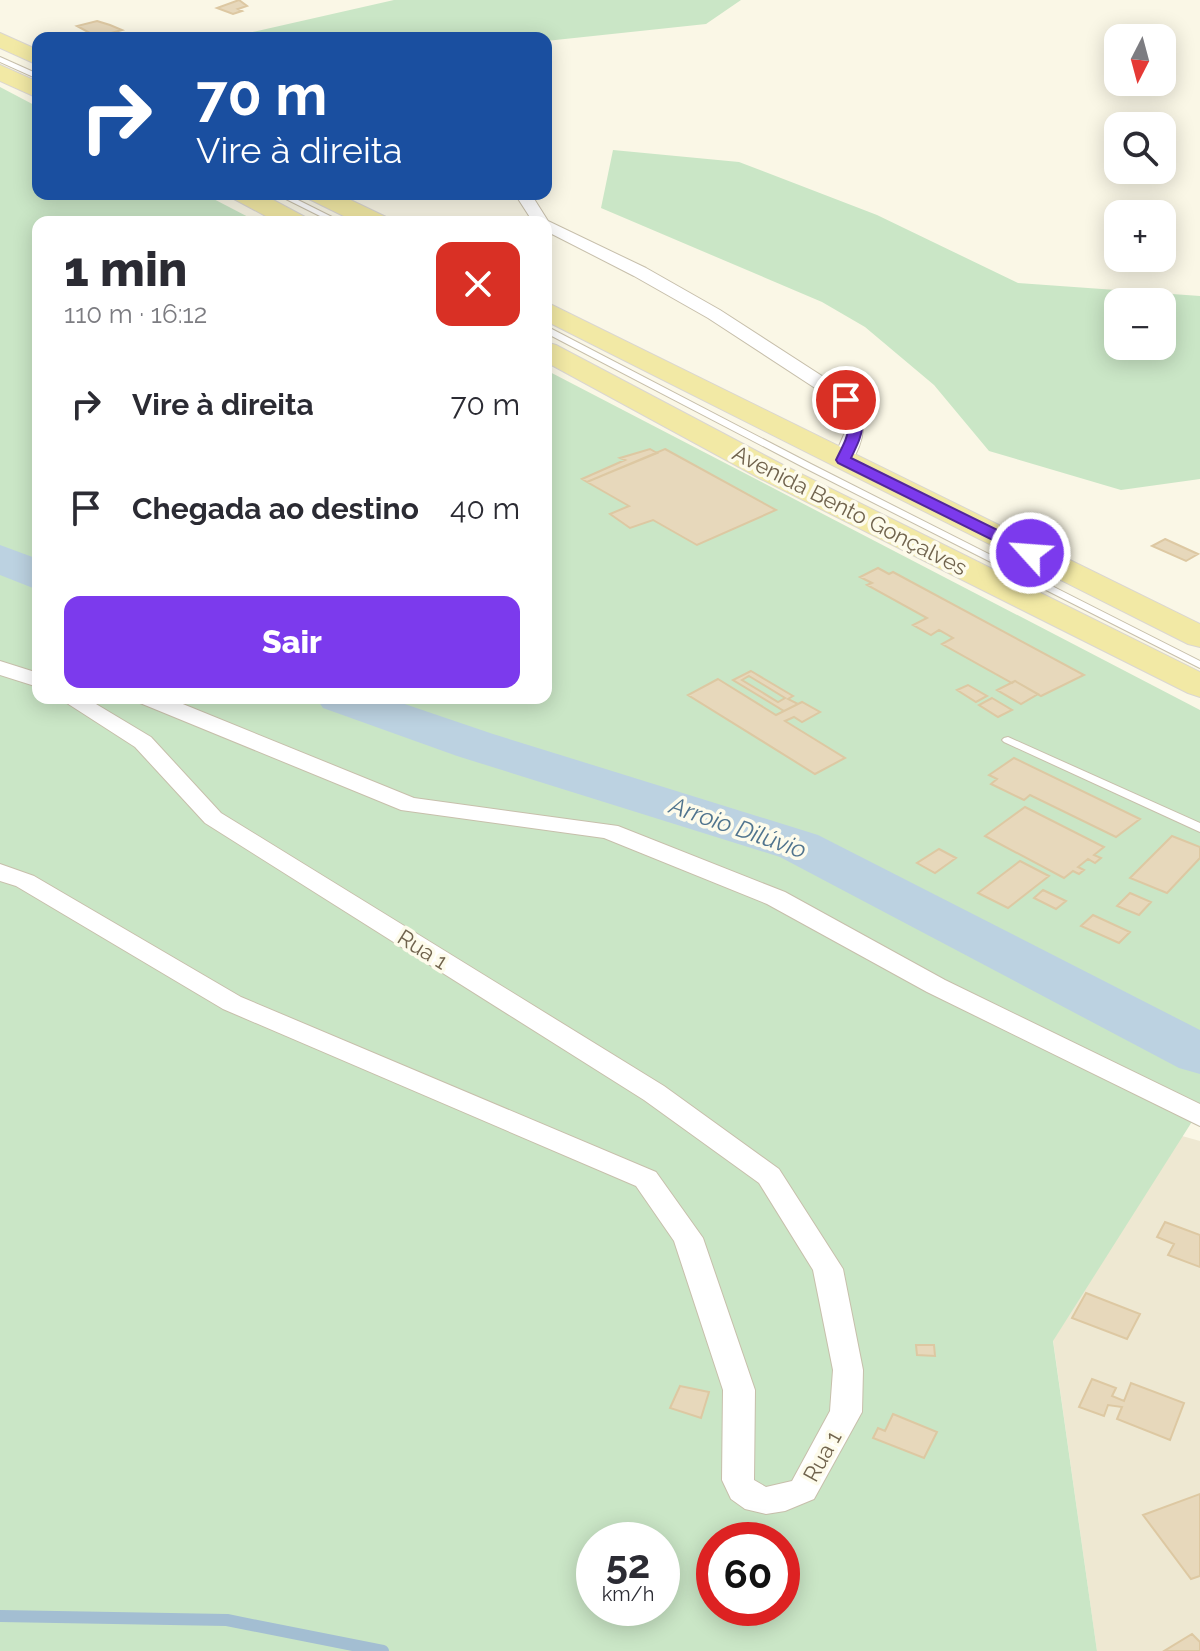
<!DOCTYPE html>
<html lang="pt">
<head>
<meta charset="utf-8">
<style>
	body { margin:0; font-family:Raleway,sans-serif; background:#f7f7f7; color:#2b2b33; height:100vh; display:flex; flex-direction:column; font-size:30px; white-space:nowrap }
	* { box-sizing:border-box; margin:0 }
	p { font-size:26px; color:#7c7c81 }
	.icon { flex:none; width:44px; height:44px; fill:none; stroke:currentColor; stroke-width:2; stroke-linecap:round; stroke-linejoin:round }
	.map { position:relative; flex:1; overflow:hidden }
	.drawer { position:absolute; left:32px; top:216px; width:520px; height:488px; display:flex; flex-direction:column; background:#fff; border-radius:16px; box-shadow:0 4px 20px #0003 }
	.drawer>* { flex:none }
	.banner { position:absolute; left:32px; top:32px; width:520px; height:168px; border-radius:16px; box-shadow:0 4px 20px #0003; background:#1a4fa0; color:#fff; overflow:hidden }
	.needle { width:52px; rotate:186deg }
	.buttons { position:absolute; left:1104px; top:24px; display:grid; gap:16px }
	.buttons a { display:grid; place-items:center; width:72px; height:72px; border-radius:16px; background:#fff; box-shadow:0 4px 20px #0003; font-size:40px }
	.speed { position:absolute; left:576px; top:1522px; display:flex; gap:16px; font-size:40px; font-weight:700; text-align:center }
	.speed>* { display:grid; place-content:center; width:104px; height:104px; border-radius:50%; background:#fff; box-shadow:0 4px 20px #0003; line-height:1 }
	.speed small { font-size:20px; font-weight:400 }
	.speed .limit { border:12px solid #d22; background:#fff; color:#111 }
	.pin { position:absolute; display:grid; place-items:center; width:68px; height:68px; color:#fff; margin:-34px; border:4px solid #fff; border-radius:50%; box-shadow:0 2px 8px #0007 }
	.me { position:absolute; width:88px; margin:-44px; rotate:296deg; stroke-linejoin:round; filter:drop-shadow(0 0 6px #0008) }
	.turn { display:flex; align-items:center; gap:28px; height:168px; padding:0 32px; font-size:36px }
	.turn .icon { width:104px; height:104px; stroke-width:2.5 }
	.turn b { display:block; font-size:56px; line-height:68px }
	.round { display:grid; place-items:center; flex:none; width:84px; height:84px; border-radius:16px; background:#f7f7f7 }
	.head { display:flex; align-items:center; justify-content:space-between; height:136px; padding:0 32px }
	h1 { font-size:48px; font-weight:800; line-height:60px }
	.button { display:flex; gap:16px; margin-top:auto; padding:16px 32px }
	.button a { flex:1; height:92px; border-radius:16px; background:#7c3aed; color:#fff; font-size:32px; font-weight:800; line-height:92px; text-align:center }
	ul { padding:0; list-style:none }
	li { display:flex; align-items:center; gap:24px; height:104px; padding:0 32px }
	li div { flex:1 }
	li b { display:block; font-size:30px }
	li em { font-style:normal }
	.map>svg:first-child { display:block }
	.residential { fill:#eee8d2 }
	.green { fill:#cae6c6; fill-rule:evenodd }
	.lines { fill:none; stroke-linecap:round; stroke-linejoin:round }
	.stream { stroke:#a3bed2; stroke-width:12 }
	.river { fill:#bcd2e1; fill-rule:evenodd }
	.building { fill:#e7d8bb; stroke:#ddc8a2; stroke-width:2; fill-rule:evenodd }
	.lane-casing { stroke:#c7bfab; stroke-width:2 }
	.street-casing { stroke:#c7bfab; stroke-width:2 }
	.primary-casing { stroke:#dad6d1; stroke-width:2 }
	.lane { fill:#fff; fill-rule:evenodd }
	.street { fill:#fff; fill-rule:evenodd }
	.primary { fill:#f2e9a5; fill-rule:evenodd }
	.route { fill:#7c3aed; stroke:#51269a; stroke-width:2 }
	.labels { text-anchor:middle; stroke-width:7; stroke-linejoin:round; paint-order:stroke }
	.street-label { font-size:22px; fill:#70634d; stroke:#fdfbeb }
	.water-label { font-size:24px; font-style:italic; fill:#50748e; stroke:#fdfbeb }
</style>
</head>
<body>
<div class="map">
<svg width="1200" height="1651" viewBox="0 0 1200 1651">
	<rect width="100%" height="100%" fill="#faf7e6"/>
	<path class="residential" d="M1182 1136 1200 1141V1651H1097L1053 1340Z"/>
	<path class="green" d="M394 0H741L706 24 546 41V38H226Z
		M0 87 38 107V194H204L258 222H38V698H546V370L1200 710V1109L1053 1341 1097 1651H0ZM594 1540H662V1608H594ZM714 1540H782V1608H714Z
		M613 150 739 162 877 215 1018 283 1200 296V479L1121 490 989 451 934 385 865 327 822 302 601 208ZM1162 302V346H1118V302Z"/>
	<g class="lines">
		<path class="stream" d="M0 1616 227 1620 383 1651"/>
		<path class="river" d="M0 545 38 559V590L0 575Z
			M316 698H387L493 734 818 835 1200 1030V1074L1179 1068 780 857 457 756 323 708Z"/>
	</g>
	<path class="building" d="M239 0 247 6 238 9 242 11 233 14 217 8Z
		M97 21 110 25 122 30 97 37 77 26Z
		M650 449 657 453 587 482 582 479 625 460 620 458Z
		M665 449 776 510 697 545 653 520 630 528 610 514 629 506 587 482Z
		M1165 539 1198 554 1186 561 1152 546Z
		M878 568 889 574 893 572 1084 675 1041 696 1015 681 1012 683 942 644 953 638 939 630 931 635 913 625 927 618 867 585 872 583 860 577Z
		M751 671 793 696 788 699 798 704 784 711 733 680ZM749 676 785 698 778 702 742 680Z
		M718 679 776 715 802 702 820 712 802 722 794 717 785 721 845 758 815 774 688 695Z
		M1015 681 1038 694 1021 704 997 690Z
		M968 685 987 696 976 702 957 690Z
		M992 698 1012 710 998 717 979 705Z
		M1014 758 1140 819 1116 837 1030 795 1024 800 991 784 997 779 989 775Z
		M1025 807 1104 847 1094 855 1101 858 1095 863 1088 859 1078 867 1084 870 1079 874 1073 871 1064 878 985 836Z
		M1172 836 1200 847V858L1167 893 1130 878Z
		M939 849 956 858 935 873 917 863Z
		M1020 861 1049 876 1008 908 978 893Z
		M1043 890 1066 901 1056 909 1034 898Z
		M1130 893 1151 902 1139 915 1117 906Z
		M1093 915 1130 932 1119 943 1081 926Z
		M1165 1222 1200 1235V1267L1168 1255 1174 1244 1157 1237Z
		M1086 1293 1140 1314 1127 1339 1072 1318Z
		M916 1345H934L935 1356 917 1355Z
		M1092 1379 1116 1388 1112 1396 1124 1401 1131 1383 1184 1403 1170 1440 1117 1419 1122 1407 1108 1405 1104 1416 1079 1407Z
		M680 1386 709 1392 701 1418 670 1408Z
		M893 1414 937 1432 924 1458 873 1438 878 1428 885 1431Z
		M1200 1494V1576L1191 1579 1143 1515Z
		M1192 1634 1200 1642V1651H1164Z"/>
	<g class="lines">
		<g class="lane-casing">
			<path id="lane" d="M0 57 38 74V79L0 62Z
				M276 194H286L342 222H332Z
				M546 326 811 464 1200 661V668L805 468 546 333Z
				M1008 737 1200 823V832L1004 742 1002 740 1004 738Z"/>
		</g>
		<g class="street-casing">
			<path id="street" d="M515 194H531L548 221 646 268 720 310 853 396C868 421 865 440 850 464H836L833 460 846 430 838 403 708 318 634 276 546 231V222H533Z
				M0 661 38 673V687L0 675Z
				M59 698H86L151 737 221 813 664 1086 779 1169 843 1269 863 1370 862 1412 814 1499 785 1511 766 1514 745 1509 731 1499 722 1480 723 1390 674 1241 636 1186 223 1009 16 886 0 881V864L34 876 241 997 656 1172 703 1238 755 1390 754 1480 766 1487 792 1481 830 1411 833 1370 813 1270 759 1183 644 1100 205 823 135 747Z
				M137 698H168L414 798 618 826 785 892 945 980 1200 1104V1126L927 992 767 904 604 838 401 810 140 703Z"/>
		</g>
		<g class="primary-casing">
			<path id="primary" d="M0 33 38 50V65L0 48Z
				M0 65 38 82V98L0 81Z
				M230 194H262L305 217 309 222H277L234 199Z
				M305 194H338L386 217 390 222H356L309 199Z
				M546 302 1200 624V647L1188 644 546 321Z
				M546 342 556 345 783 465 1200 672V697L1188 693 761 479 546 362Z"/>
		</g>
		<use href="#lane" class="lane"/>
		<use href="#street" class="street"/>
		<use href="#primary" class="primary"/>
	</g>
	<path class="route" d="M846 396 851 397C868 423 864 431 851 458L1036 549V556H1025L838 463 836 460C849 433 854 428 839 400Z"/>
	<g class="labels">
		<g class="street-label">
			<text transform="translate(850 510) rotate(27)" y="8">Avenida Bento Gonçalves</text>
			<text transform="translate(423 949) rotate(32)" y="8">Rua 1</text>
			<text transform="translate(822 1456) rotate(-61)" y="8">Rua 1</text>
		</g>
		<g class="water-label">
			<text transform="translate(738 828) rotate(19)" y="8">Arroio Dilúvio</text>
		</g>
	</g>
</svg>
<div class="buttons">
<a><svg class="needle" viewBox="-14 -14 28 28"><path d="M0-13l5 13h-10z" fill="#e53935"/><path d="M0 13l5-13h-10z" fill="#7c7c81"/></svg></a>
<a><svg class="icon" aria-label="search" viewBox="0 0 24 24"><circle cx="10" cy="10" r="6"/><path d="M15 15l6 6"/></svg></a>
<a>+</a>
<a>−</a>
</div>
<div class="speed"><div>52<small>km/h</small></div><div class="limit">60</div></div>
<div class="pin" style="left:846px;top:400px;background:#d93025"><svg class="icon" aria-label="arrive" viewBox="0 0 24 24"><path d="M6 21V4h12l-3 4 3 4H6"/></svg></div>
<svg class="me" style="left:1030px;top:553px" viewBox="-20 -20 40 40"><circle r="17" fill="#7c3aed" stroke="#fff" stroke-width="3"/><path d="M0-11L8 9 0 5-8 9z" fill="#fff"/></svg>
<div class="banner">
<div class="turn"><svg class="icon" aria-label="right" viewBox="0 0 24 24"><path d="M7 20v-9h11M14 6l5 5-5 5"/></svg><div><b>70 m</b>Vire à direita</div></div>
</div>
<section class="drawer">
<div class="head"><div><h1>1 min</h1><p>110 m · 16:12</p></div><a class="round" style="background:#d93025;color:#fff"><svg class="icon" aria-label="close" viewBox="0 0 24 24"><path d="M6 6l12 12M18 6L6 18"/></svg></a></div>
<ul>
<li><svg class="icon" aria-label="right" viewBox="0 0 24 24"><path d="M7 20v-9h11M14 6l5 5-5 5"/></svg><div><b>Vire à direita</b></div><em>70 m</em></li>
<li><svg class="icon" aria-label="arrive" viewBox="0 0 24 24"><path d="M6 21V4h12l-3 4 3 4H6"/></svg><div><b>Chegada ao destino</b></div><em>40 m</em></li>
</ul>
<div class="button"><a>Sair</a></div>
</section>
</div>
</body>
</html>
